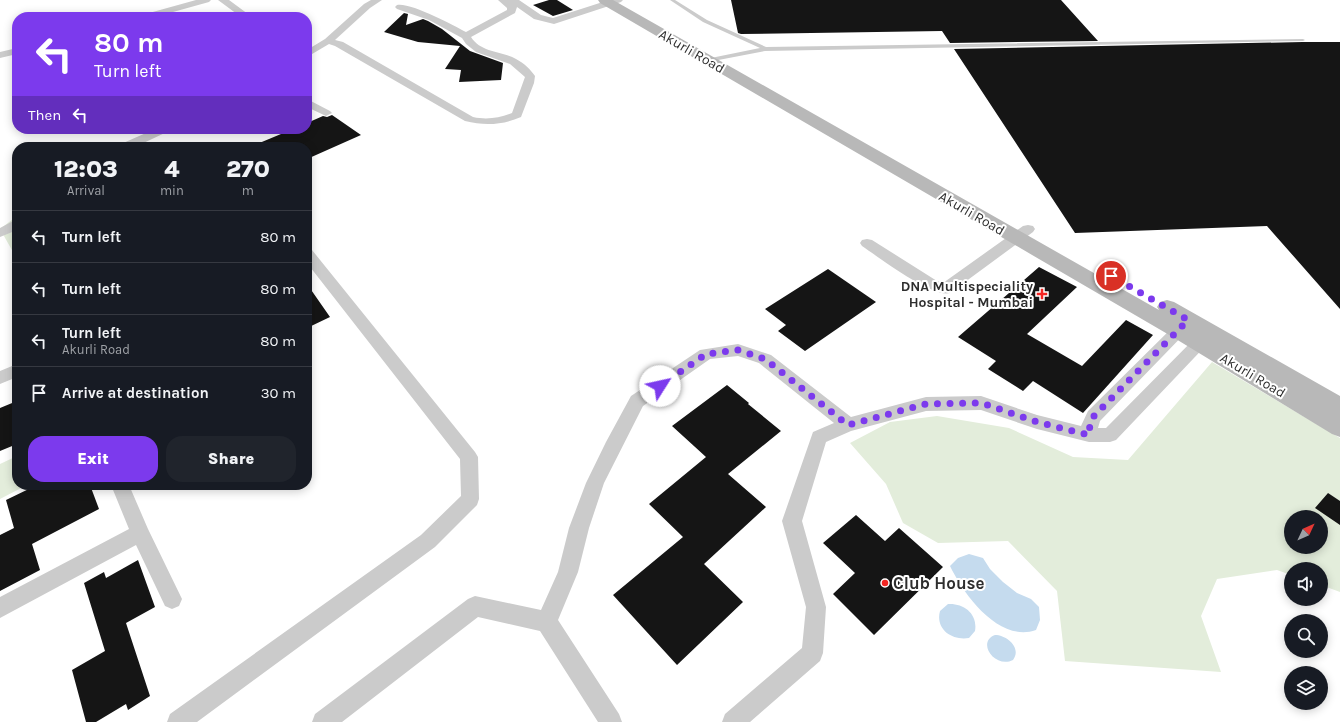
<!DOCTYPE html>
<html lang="en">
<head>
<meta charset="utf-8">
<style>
	body { margin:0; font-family:Karla,sans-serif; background:#20242c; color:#f1f3f6; height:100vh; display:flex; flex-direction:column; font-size:15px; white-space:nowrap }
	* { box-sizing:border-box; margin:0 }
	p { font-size:13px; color:#9ea1a6 }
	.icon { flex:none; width:22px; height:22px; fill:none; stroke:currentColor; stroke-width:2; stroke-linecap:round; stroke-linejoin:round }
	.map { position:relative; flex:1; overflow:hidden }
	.details { position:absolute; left:12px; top:142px; width:300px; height:348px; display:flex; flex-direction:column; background:#171b24; border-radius:16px; box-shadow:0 2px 10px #0003 }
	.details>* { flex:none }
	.hud { position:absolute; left:12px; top:12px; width:300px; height:122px; border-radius:16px; box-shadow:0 2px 10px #0003; background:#7c3aed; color:#fff; overflow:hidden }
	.needle { width:26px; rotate:46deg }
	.tools { position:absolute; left:1284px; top:510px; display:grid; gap:8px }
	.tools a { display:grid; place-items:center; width:44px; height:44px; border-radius:50%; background:#171b24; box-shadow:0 2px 10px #0003; font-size:20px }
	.pin { position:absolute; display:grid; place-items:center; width:34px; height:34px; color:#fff; margin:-17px; border:2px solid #fff; border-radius:50%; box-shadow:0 1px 4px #0007 }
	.me { position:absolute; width:44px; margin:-22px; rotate:55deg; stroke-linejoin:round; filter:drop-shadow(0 0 3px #0008) }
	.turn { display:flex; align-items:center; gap:14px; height:84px; padding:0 16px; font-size:18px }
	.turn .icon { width:52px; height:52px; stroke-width:2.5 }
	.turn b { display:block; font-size:28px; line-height:34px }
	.then { display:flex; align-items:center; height:38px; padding:0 16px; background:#0003; gap:8px; font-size:15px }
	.eta { display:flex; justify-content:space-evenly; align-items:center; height:68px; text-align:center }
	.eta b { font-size:24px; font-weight:800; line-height:28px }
	.primary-button { display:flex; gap:8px; margin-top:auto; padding:8px 16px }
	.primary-button a { flex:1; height:46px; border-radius:16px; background:#7c3aed; color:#fff; font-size:16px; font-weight:800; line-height:46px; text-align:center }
	.primary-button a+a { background:#20242c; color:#f1f3f6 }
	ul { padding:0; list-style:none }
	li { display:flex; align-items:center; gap:12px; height:52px; padding:0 16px; border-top:1px solid #363941 }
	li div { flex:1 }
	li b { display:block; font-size:15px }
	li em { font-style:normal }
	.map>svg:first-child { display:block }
	.green { fill:#e3eddb; fill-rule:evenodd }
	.water { fill:#c5dbee }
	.building { fill:#151515 }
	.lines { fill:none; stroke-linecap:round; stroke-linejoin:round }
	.lane { fill:#cbcbcb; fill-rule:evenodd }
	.street { fill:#cbcbcb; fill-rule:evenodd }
	.secondary { fill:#b8b8b8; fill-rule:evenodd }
	.route { stroke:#7c3aed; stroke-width:7; stroke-dasharray:0 12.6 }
	.poi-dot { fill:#f32623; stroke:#fff; stroke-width:1.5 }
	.labels { text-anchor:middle; stroke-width:4; stroke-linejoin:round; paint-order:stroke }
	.street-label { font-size:14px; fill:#2e2e2e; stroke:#fff }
	.poi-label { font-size:14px; font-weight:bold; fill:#2e2e2e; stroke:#fff; text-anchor:end }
	.near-poi-label { font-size:17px; font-weight:bold; fill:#2e2e2e; stroke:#fff; text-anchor:start }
</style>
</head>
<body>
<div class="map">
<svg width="1340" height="722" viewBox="0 0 1340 722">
	<rect width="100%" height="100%" fill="#fff"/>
	<path class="green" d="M17 216V259L0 229Z
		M1212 362 1340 438V592L1321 585V569H1291V575L1277 570 1217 579 1201 616 1221 672 1065 661 1057 591 1008 541 938 543 903 523 886 484 850 443 890 422 937 416 1009 428 1073 457 1128 460ZM1291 517H1321V547H1291Z
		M17 456V485H27L0 499V464Z"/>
	<path class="water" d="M969 554 983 558 990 569 1003 582 1017 593 1031 599 1039 607 1040 620 1036 630C999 643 964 595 950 566L958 558Z
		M948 604C964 603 978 614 975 631L969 638C952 641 935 629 940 611Z
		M995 635C1007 635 1022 648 1013 660 995 669 976 642 995 635Z"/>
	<path class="building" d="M549 0H557L573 10 553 16 533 5Z
		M731 0H1061L1098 41 950 43 942 31 741 34 738 33Z
		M404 13 408 14 406 25 423 19 428 21 442 29 470 51 503 63 501 80 459 82 461 70 445 69 460 46 418 42 384 32Z
		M1303 42H1340V309L1267 226 1075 233 954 49Z
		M332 115 361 135 307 159V147H250L293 129H307V123L323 116 327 117Z
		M1039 267 1077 287 1027 334 1082 366 1126 320 1153 335 1083 413 1033 381 1023 391 988 369 996 361 958 337Z
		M828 269 876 302 805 351 778 331 786 325 765 309Z
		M307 284 330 317 307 328Z
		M727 385 749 403 748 404 781 431 728 474 766 507 704 564 743 602 677 665 613 595 683 537 649 504 706 457 672 426Z
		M17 401V444L0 451V408Z
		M37 485H90L99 509 32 544 40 570 0 591V535L14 528 6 500Z
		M1328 493 1340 501V525L1315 508Z
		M856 515 885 541 899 528 943 567 874 635 833 594 855 573 823 543Z
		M138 560 155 607 126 623 150 696 128 710 126 704 96 722H86L72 670 105 651 84 583 104 572 106 578Z"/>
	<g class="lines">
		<path class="lane" d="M670 0H675L707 20 766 47 1303 39 1305 40 1303 41 765 51 708 62 705 60 706 59 760 48 703 22Z"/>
		<path class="street" d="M196 0H211L209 2 155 17H140L142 15Z
			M218 0H229L252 17H241Z
			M371 0H382L370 8 335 40 343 42 473 117C487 120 499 118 512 113L525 77 510 64 476 52 466 44 462 38 429 20 397 9 395 7 397 5C410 2 453 25 466 32L507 10V8L498 0H519L541 15 553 18 609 0H623L621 2 554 24 534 19 517 7 515 13 471 37C481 53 502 51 516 59 524 63 531 70 535 76L534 83 521 117C502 125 485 126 465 121L335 46 329 44 307 57V50L325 39 364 4Z
			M259 14 266 15 268 17H254Z
			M17 48V54L0 58V52Z
			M307 99 330 111 332 113 326 116 307 107Z
			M155 129H171L169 131 135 147H119L121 144Z
			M17 219V230L0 237V228Z
			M1028 225 1033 226 1035 229 1033 232 950 293C932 298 880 258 862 246L860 243 862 240 867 239 872 240 937 281 943 283 1023 226Z
			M307 248 312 250 475 452 478 457 479 499 477 505 435 547 197 722H167L170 714 421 535 461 496 460 459 307 263Z
			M1187 317 1192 318 1195 322 1192 326 1100 421 1098 428H1106L1203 330 1208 328 1213 330 1216 334 1213 338 1116 440 1110 442H1089L1037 429 981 410 926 411 851 431 826 442 802 521 826 607 823 653 820 661 750 722H722L725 714 802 648 806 607 782 521 813 432 834 423 759 363 738 356 710 359 643 406 604 483 589 528 578 572 558 620 619 714 622 722H598L540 631 478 617 342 722H312L315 714 468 599 475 596 541 610 558 572 569 528 586 483 606 442 631 396 700 350 738 344 771 355 851 417 926 397 981 396 1037 415 1081 426 1088 411 1182 318Z
			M17 364V377L0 384V371Z
			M111 485H129L148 529 182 599 179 606 172 609 165 606 136 545 0 618V597L129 529Z"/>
		<path class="secondary" d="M598 0H613L1159 310 1157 307 1160 302 1167 300 1174 302 1340 396V437L1332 434 1171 336 600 3Z"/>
	</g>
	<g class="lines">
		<path class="route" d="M660 386 706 354 738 350 765 359 848 425 926 404 982 403 1037 422 1089 435 1090 424 1094 416 1188 320 1111 276"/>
	</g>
	<g class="poi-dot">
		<path d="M1040 288h4v4h4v4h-4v4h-4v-4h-4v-4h4z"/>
		<circle cx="885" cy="583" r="4"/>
	</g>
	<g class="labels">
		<g class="street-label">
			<text transform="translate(692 51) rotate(30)" y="5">Akurli Road</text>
			<text transform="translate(972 213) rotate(30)" y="5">Akurli Road</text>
			<text transform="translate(1253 375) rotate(31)" y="5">Akurli Road</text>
		</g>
		<g class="poi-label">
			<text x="1033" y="291">DNA Multispeciality<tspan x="1033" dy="16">Hospital - Mumbai</tspan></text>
		</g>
		<g class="near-poi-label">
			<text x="893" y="589">Club House</text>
		</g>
	</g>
</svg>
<div class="tools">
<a><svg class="needle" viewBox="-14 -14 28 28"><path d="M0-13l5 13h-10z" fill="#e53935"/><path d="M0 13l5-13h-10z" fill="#9ea1a6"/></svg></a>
<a><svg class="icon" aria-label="sound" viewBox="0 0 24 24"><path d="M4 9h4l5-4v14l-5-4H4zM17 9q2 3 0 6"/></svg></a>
<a><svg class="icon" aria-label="search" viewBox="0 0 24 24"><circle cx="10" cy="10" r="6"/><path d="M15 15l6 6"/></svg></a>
<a><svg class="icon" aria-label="layers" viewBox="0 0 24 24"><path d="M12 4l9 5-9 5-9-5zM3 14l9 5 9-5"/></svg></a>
</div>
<div class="pin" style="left:1111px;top:276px;background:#d93025"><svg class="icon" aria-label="arrive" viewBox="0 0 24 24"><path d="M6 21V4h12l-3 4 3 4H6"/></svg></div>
<svg class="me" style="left:660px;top:386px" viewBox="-20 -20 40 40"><circle r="19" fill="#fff"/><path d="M0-13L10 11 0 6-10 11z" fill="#7c3aed"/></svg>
<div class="hud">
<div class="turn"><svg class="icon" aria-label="left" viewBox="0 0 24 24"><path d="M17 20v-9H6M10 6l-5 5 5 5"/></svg><div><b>80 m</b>Turn left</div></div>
<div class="then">Then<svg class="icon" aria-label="left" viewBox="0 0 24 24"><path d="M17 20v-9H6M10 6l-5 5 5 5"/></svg></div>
</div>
<section class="details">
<div class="eta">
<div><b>12:03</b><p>Arrival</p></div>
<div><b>4</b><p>min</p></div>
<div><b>270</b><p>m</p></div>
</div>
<ul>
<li><svg class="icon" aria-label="left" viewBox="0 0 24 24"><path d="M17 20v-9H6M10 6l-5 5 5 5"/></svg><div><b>Turn left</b></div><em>80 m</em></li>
<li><svg class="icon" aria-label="left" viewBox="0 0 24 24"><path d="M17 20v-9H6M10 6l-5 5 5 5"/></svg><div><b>Turn left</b></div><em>80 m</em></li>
<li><svg class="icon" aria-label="left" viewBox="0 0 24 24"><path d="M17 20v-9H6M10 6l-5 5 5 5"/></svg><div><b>Turn left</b><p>Akurli Road</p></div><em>80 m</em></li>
<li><svg class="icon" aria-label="arrive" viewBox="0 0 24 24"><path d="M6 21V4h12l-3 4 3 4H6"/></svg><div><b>Arrive at destination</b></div><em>30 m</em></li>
</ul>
<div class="primary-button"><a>Exit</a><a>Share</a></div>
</section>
</div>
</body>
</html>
